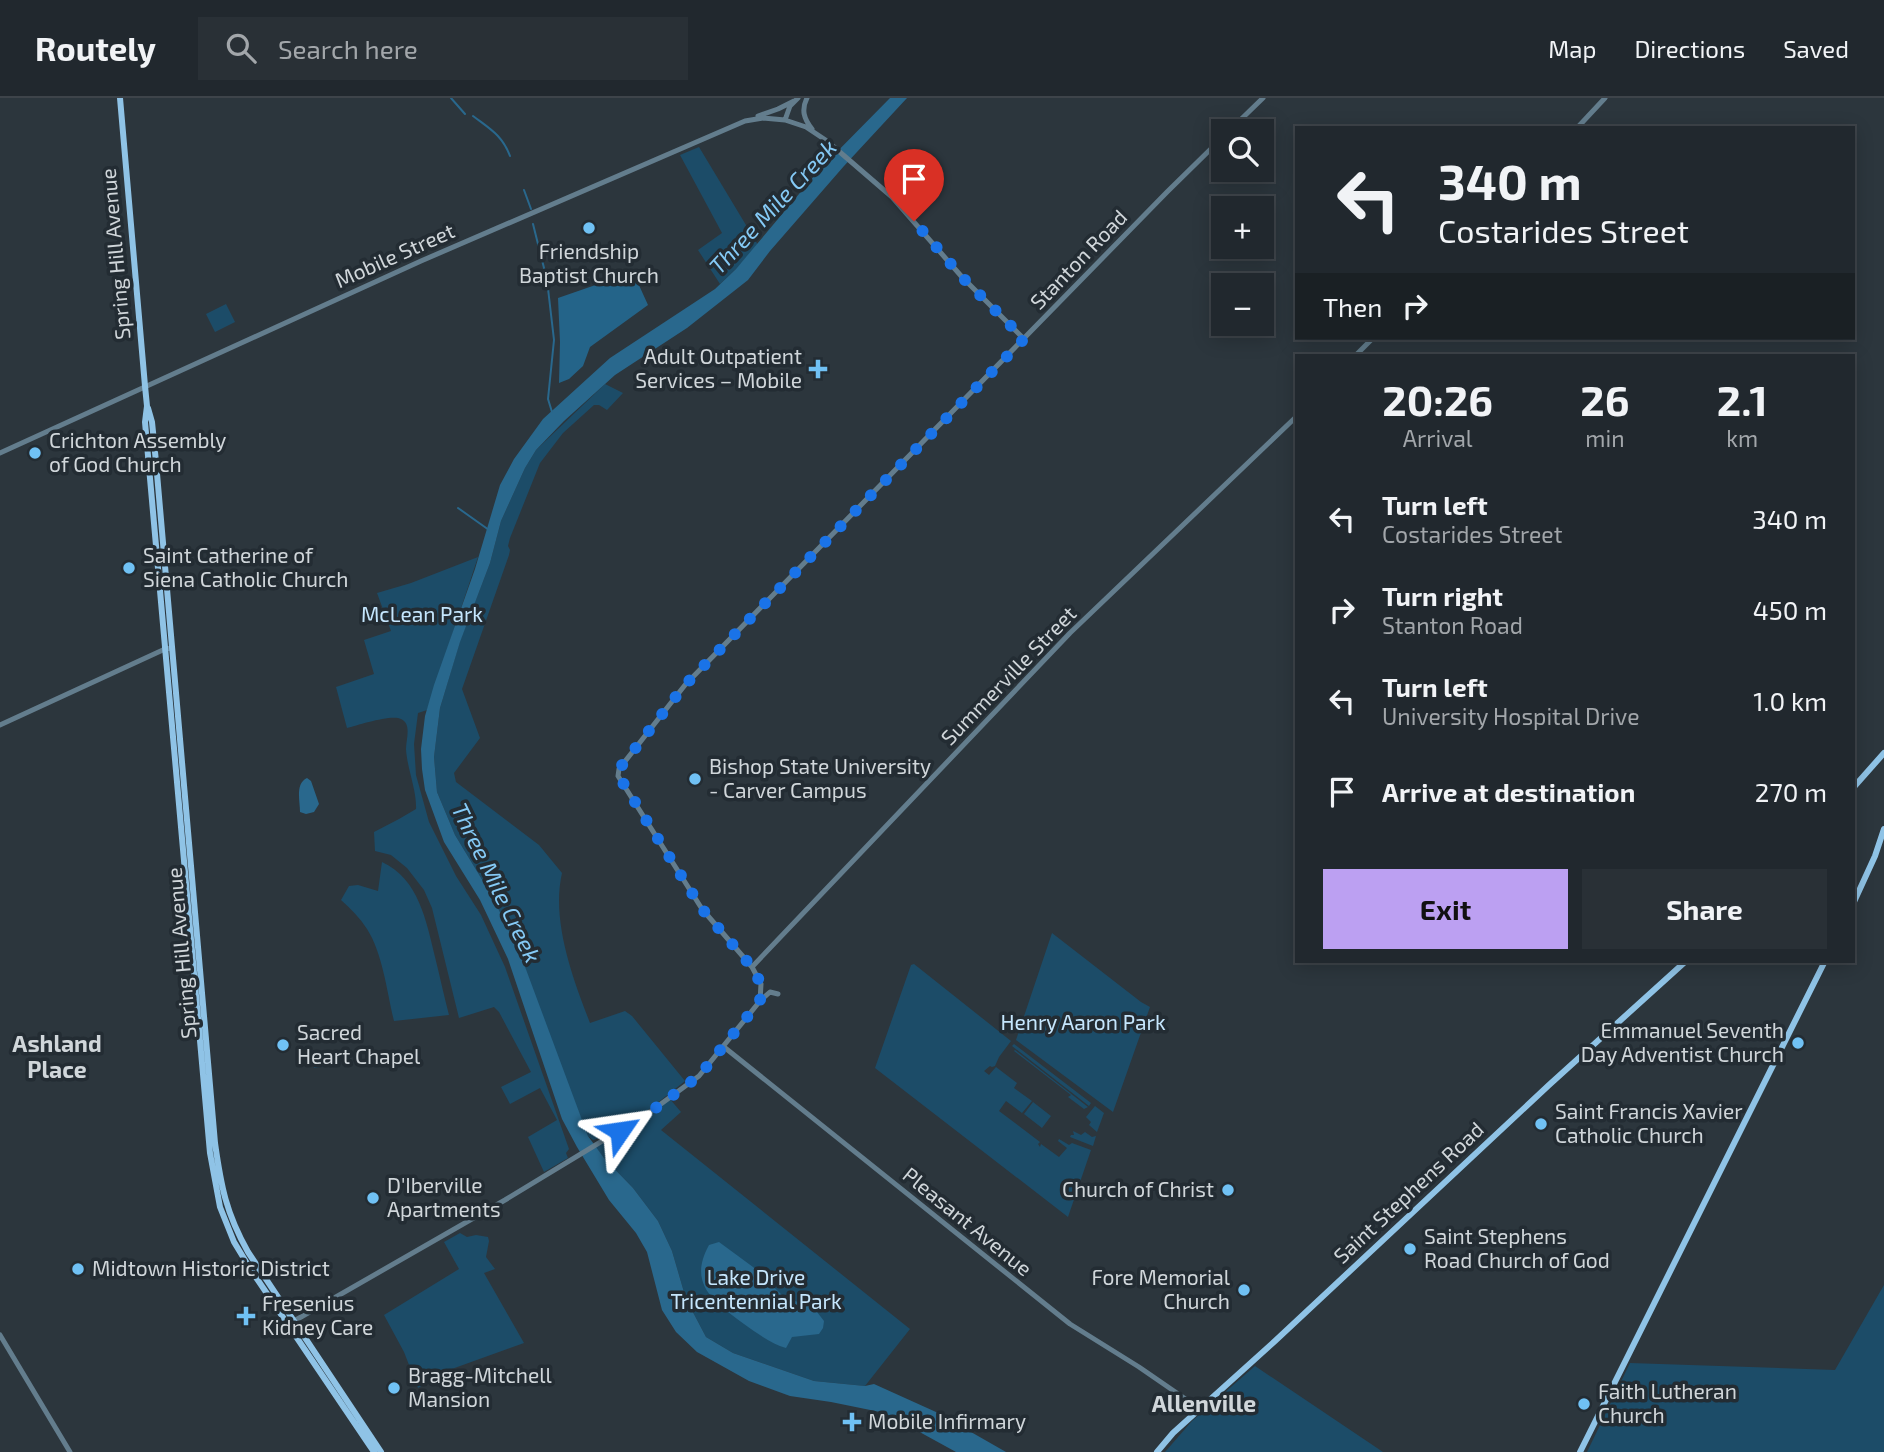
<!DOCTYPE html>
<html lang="en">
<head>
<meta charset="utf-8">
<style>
	body { margin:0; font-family:"Exo 2",sans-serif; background:#293036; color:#f1f3f6; height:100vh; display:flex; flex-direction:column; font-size:26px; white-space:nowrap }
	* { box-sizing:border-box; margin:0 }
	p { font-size:23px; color:#a2a6aa }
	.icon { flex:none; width:38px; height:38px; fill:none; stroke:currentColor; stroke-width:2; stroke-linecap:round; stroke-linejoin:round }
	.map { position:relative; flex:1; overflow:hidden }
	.side { position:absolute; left:1295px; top:256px; width:560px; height:609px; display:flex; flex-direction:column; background:#21282e; border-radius:0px; box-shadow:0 4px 18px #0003,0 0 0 2px #3e444a }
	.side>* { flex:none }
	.guide { position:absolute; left:1295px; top:28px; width:560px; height:214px; border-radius:0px; box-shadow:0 4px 18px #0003,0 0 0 2px #3e444a; background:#21282e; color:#f1f3f6; overflow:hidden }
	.tools { position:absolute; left:1211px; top:21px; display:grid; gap:14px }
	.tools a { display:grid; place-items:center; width:63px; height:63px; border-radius:0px; background:#21282e; box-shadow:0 4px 18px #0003,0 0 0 2px #3e444a; font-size:35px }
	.pin { position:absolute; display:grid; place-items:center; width:60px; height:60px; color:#fff; margin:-72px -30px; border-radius:50% 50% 50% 0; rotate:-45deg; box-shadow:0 0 7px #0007 }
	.pin .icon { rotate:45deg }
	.me { position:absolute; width:77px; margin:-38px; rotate:58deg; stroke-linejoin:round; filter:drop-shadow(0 0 5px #0008) }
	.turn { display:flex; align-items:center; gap:24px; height:147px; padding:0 28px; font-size:32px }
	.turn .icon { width:91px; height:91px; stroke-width:2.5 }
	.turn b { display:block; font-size:49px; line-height:60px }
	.then { display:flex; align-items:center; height:66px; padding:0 28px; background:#0003; gap:14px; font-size:26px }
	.eta { display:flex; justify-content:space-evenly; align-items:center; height:119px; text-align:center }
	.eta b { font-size:42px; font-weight:700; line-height:49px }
	.button { display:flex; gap:14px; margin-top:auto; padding:14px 28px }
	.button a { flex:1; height:80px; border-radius:0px; background:#bca0f2; color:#111; font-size:28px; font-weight:700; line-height:80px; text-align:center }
	.button a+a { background:#293036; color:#f1f3f6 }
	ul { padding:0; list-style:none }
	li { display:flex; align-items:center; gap:21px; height:91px; padding:0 28px }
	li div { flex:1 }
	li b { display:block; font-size:26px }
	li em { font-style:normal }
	header { display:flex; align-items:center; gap:42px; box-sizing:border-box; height:98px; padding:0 35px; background:#21282e; border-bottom:2px solid #3e444a }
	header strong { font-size:33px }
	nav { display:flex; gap:38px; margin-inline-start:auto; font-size:24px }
	.search { width:490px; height:63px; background:#293036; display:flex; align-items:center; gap:18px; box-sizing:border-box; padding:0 24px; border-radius:0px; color:#a2a6aa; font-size:26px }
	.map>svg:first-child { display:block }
	.green { fill:#1c4c68 }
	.forest { fill:#246489 }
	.water { fill:#29688d }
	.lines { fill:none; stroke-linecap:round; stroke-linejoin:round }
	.stream { stroke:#29688d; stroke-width:2 }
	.minor { stroke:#637d8d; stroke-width:5 }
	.major { stroke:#8fc3e6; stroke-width:6 }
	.route { stroke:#1a73e8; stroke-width:12; stroke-dasharray:0 21.6 }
	.poi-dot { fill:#70c1f4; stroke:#232c33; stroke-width:2.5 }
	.labels { text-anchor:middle; stroke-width:7; stroke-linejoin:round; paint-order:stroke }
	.poi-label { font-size:21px; fill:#d0d6da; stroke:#232c33; text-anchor:start }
	.street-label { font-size:21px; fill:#d0d6da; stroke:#232c33 }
	.park-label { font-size:21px; fill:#c5e6fd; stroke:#232c33 }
	.water-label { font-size:23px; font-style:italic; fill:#85caf6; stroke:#232c33 }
	.neighbourhood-label { font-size:23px; font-weight:bold; fill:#d0d6da; stroke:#232c33 }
</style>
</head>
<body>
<header>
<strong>Routely</strong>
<div class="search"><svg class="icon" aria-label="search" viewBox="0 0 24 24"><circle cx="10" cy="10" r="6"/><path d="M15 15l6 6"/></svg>Search here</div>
<nav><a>Map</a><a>Directions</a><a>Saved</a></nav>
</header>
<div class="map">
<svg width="1884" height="1354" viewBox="0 0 1884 1354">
	<rect width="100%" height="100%" fill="#2c363d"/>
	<path class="green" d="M699 49 758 147 736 171 720 186 698 152 722 135 680 57Z
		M226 206 235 224 215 234 206 216Z
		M605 286 623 295 607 312 599 307H594L563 335 540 365 510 440 508 448 510 452 509 457 462 591 480 640 454 675 456 684 539 747 562 775C551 823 573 881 590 925L625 913 632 918 685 983C661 1002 622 1035 593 1042L588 1038 492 798 455 737 437 694 434 659 440 610 460 543 490 465 501 423 525 370 536 352Z
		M478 459 427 612 418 615 414 646 416 677 429 724 456 778 481 817 505 869 569 1051 566 1055 568 1060 544 1074 528 1039 557 1022 540 990 510 1006 501 989 531 974 499 914 494 909 459 920 432 810 424 792 407 770 391 757 375 753 374 734 399 721 416 711C417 693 407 670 406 651 406 641 412 626 401 621 392 616 358 627 347 630L336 589 374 576 364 542 391 533 377 495 411 485Z
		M382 764C419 781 426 823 435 859 440 879 444 898 449 917L394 923C387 895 383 856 367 831 360 820 351 811 341 802L349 788 358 787 378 793Z
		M1052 835 1141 904 1150 909 1113 1014 1016 942Z
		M914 866 1011 943 999 959 995 968 992 969 990 968 984 973 989 977 996 969 1017 985 1014 990 1032 1003 1022 1015 1006 1003 999 1013 1040 1044 1038 1046 1040 1049 1041 1046 1059 1059 1067 1050 1058 1043 1059 1041 1069 1047 1072 1045 1091 1052 1068 1119 875 970 911 867Z
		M1014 946 1091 1005 1089 1008 1012 948Z
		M1015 952 1088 1009 1084 1011 1068 999 1071 997 1014 953Z
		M332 954 334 967 314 970 313 964 322 962 321 955Z
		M669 1000 681 1014 661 1032 910 1231 865 1288 814 1283 733 1255 706 1239 686 1201 672 1153 658 1123 633 1090 604 1060 595 1048Z
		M1033 1004 1051 1018 1042 1030 1024 1016Z
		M1095 1008 1104 1015 1097 1034 1089 1027 1091 1024 1086 1019Z
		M1073 1033 1081 1037 1085 1034 1092 1039 1096 1038 1093 1048 1070 1039 1071 1037H1074Z
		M460 1135 467 1139 476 1137 488 1139 489 1143 486 1159 495 1171 484 1175 524 1245 449 1272 418 1290 404 1254 384 1217 459 1171 444 1144Z
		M1884 1187V1354H1587L1630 1265 1835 1272Z
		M1255 1268 1383 1354H1165L1192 1323Z"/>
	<path class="forest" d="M633 174 648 207 590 249 583 268 569 281 559 285 560 244 558 200Z"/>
	<path class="water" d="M890 0H907L844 68 770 153 748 182 687 230 615 277 564 323 536 352 525 370 501 423 490 465 460 544 440 610 434 659 437 694 455 737 492 798 521 858 588 1038 604 1060 633 1090 658 1123 672 1153 686 1201 706 1239 733 1255 814 1283 865 1288 874 1286 936 1314 1006 1354H956L885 1315 831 1304 790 1298 749 1283 697 1254 676 1234 662 1212 647 1154 636 1135 609 1102 577 1049 562 1021 508 861 480 802 444 744 425 692 422 671 421 651 425 618 434 587 475 471 500 387 514 361 543 321 610 260 715 191 736 171 820 71Z
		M307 680 311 683 319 706 314 714 306 716 300 714C300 702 295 686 307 680Z
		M719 1144 753 1169 782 1197 789 1201 810 1208 817 1214 824 1223 823 1230 819 1236 792 1239 786 1250C771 1246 757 1235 744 1226 715 1204 687 1187 709 1147Z"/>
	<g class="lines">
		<path class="stream" d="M451 0 465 16
			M473 18C490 31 502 37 510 58
			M524 92 531 111
			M533 126 547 182 554 242 548 301 552 314
			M458 410 489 432"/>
		<path class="minor" d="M807 0C801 12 804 21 812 31
			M758 18 778 11 794 3
			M785 22 790 8 798 0
			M1577 30 1605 0
			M1229 33 1263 0
			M1356 257 1373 240
			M0 355 421 163 745 23 763 20 785 22 806 29 827 43 892 99 962 179 1024 241
			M0 627 165 551 172 550
			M752 869 1070 535 1297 318
			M760 903 761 886 752 869 702 811 618 678 619 671 685 587 1167 94 1223 39
			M724 949 1070 1226 1139 1269 1200 1311
			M287 1225 294 1223 505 1102 650 1014 699 978 760 903 770 894 778 896
			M0 1237 70 1354"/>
		<path class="major" d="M120 0 145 288 147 308 145 324 210 1055 220 1109 234 1144 251 1172 374 1354
			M148 310 152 324 156 364 215 1045C221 1088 226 1115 248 1154L381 1354
			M1853 690 1884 655
			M1853 806 1875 758 1884 731
			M1157 1354 1173 1335 1275 1243 1549 987 1686 863
			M1580 1354 1825 863"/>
	</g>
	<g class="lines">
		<path class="route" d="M620 1033 650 1014 699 978 760 903 761 886 752 869 702 811 618 677 619 671 685 587 1024 241 962 179 914 123"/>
	</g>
	<g class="poi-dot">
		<circle cx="589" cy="130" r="7"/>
		<path d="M814.5 260.5h7v7h7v7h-7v7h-7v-7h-7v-7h7z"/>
		<circle cx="35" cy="355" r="7"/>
		<circle cx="129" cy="470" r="7"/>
		<circle cx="695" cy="681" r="7"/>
		<circle cx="1798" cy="945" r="7"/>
		<circle cx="283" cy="947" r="7"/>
		<circle cx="1541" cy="1026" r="7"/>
		<circle cx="1228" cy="1092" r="7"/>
		<circle cx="373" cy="1100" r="7"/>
		<circle cx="1410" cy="1151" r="7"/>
		<circle cx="78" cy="1171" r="7"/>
		<circle cx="1244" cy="1192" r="7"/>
		<path d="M242.5 1207.5h7v7h7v7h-7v7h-7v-7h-7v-7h7z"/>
		<circle cx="394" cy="1290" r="7"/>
		<circle cx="1584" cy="1306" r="7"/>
		<path d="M848.5 1313.5h7v7h7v7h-7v7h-7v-7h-7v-7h7z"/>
	</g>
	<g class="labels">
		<g class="poi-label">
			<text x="589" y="161" text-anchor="middle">Friendship<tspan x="589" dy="24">Baptist Church</tspan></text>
			<text x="802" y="266" text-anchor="end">Adult Outpatient<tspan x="802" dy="24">Services – Mobile</tspan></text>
			<text x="49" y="350">Crichton Assembly<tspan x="49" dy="24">of God Church</tspan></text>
			<text x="143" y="465">Saint Catherine of<tspan x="143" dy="24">Siena Catholic Church</tspan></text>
			<text x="709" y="676">Bishop State University<tspan x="709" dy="24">- Carver Campus</tspan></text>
			<text x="1784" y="940" text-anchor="end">Emmanuel Seventh<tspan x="1784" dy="24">Day Adventist Church</tspan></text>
			<text x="297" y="942">Sacred<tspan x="297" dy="24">Heart Chapel</tspan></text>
			<text x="1555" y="1021">Saint Francis Xavier<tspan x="1555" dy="24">Catholic Church</tspan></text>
			<text x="387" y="1095">D'Iberville<tspan x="387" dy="24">Apartments</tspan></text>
			<text x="1214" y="1099" text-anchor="end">Church of Christ</text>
			<text x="1424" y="1146">Saint Stephens<tspan x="1424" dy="24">Road Church of God</tspan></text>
			<text x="92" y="1178">Midtown Historic District</text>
			<text x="1230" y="1187" text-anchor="end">Fore Memorial<tspan x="1230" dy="24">Church</tspan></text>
			<text x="262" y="1213">Fresenius<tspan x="262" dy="24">Kidney Care</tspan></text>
			<text x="408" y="1285">Bragg-Mitchell<tspan x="408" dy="24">Mansion</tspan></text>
			<text x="1598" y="1301">Faith Lutheran<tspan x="1598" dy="24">Church</tspan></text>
			<text x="868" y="1331">Mobile Infirmary</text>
		</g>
		<g class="street-label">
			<text transform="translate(116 156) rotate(-95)" y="7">Spring Hill Avenue</text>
			<text transform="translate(395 158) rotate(-24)" y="7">Mobile Street</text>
			<text transform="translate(1079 162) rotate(-46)" y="7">Stanton Road</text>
			<text transform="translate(1009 578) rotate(-46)" y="7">Summerville Street</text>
			<text transform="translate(182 855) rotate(-95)" y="7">Spring Hill Avenue</text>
			<text transform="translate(1409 1095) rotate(-43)" y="7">Saint Stephens Road</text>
			<text transform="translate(967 1124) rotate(39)" y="7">Pleasant Avenue</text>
		</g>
		<g class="park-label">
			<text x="422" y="524">McLean Park</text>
			<text x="1083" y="932">Henry Aaron Park</text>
			<text x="756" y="1187">Lake Drive<tspan x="756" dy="24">Tricentennial Park</tspan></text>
		</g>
		<g class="water-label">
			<text transform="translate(773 109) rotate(-47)" y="8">Three Mile Creek</text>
			<text transform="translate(496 785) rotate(64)" y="8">Three Mile Creek</text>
		</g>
		<g class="neighbourhood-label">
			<text x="57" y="954">Ashland<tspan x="57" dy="26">Place</tspan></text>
			<text x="1204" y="1314">Allenville</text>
		</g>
	</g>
</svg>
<div class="tools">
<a><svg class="icon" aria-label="search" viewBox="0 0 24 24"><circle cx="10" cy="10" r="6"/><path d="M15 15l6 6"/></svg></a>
<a>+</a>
<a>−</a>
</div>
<div class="pin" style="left:914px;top:123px;background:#d93025"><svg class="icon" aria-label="arrive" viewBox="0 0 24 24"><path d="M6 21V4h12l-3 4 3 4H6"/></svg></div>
<svg class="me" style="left:620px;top:1033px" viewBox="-20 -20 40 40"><path d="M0-17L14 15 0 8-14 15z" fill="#1a73e8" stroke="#fff" stroke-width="4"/></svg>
<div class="guide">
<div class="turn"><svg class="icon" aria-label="left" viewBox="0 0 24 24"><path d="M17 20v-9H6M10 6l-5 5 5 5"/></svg><div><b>340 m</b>Costarides Street</div></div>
<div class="then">Then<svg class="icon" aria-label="right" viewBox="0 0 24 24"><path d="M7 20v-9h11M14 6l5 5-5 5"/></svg></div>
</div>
<section class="side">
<div class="eta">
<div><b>20:26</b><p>Arrival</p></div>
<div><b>26</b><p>min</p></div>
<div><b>2.1</b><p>km</p></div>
</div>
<ul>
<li><svg class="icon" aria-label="left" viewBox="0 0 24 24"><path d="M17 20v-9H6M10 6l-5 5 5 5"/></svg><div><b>Turn left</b><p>Costarides Street</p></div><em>340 m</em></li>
<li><svg class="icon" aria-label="right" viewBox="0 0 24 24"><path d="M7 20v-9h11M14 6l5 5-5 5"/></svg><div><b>Turn right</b><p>Stanton Road</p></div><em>450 m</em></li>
<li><svg class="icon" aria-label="left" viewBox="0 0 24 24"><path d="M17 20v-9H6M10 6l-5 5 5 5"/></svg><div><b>Turn left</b><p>University Hospital Drive</p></div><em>1.0 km</em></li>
<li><svg class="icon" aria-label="arrive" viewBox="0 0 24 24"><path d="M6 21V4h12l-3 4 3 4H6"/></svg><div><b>Arrive at destination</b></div><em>270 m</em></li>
</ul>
<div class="button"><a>Exit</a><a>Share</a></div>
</section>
</div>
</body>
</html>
